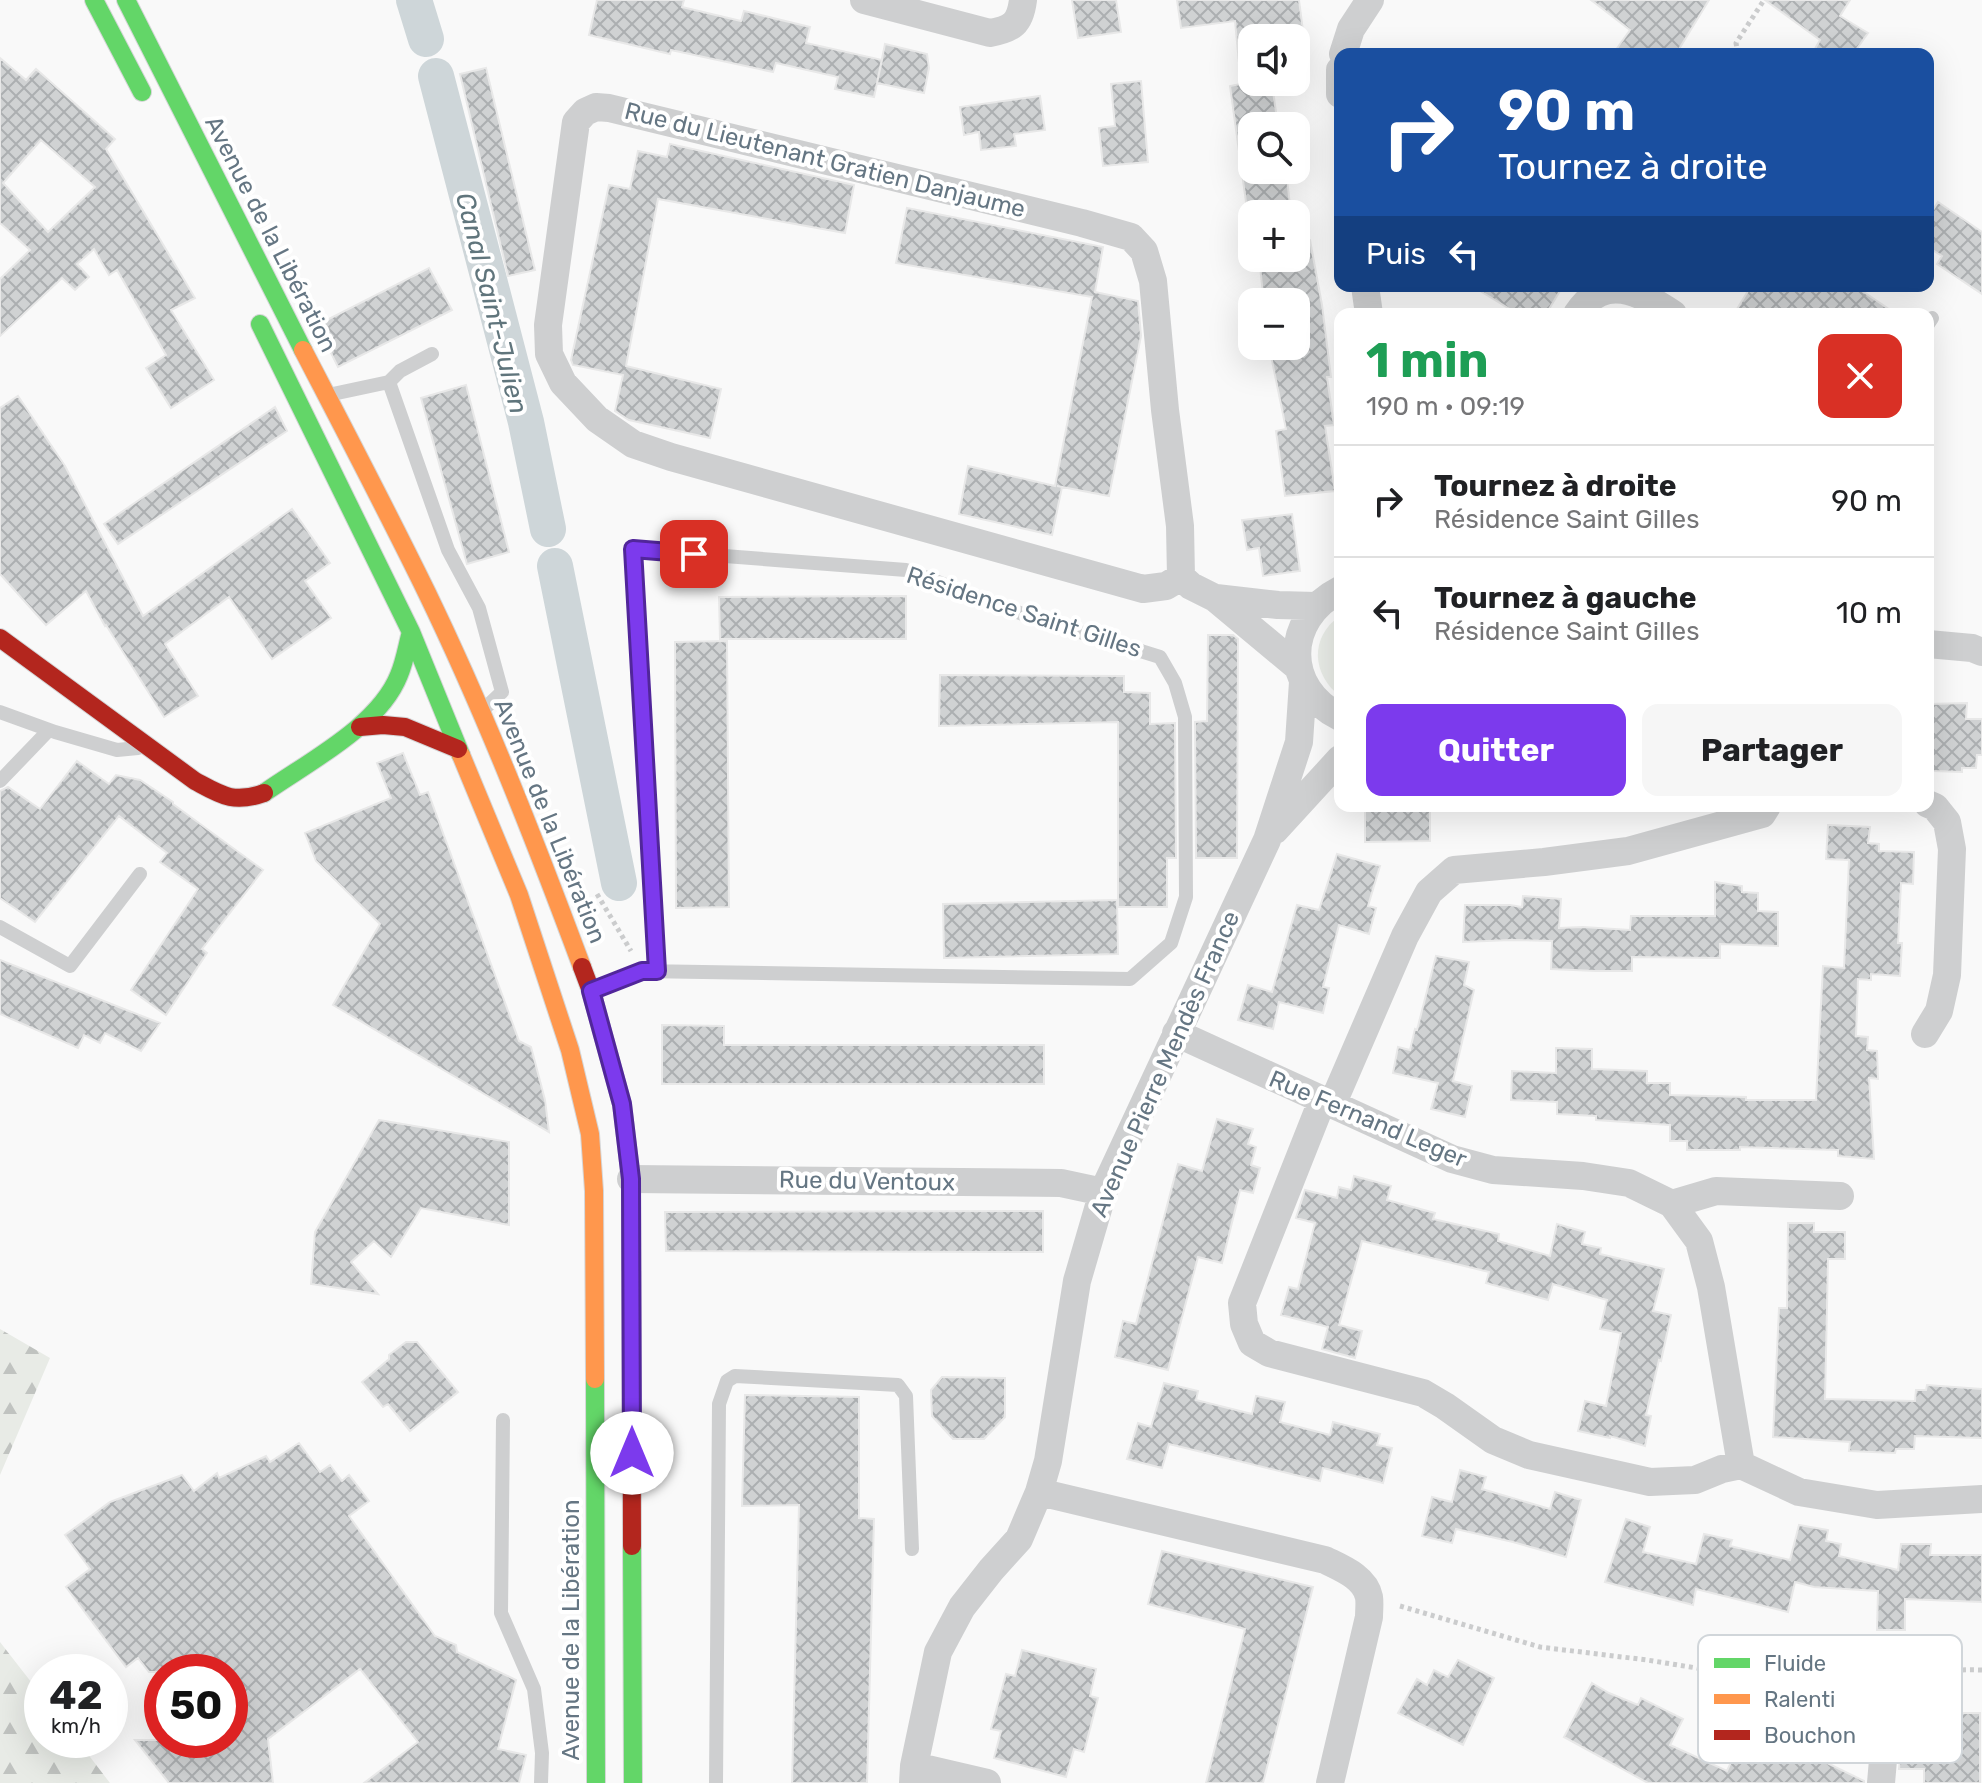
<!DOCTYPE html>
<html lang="fr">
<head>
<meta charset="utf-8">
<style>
	body { margin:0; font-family:Rubik,sans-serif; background:#f6f6f6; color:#202124; height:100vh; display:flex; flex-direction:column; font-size:30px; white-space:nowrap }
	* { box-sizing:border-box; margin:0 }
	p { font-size:26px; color:#757577 }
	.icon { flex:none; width:44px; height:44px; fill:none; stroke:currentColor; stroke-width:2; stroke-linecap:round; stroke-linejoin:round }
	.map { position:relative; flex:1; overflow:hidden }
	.panel { position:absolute; left:1334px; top:308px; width:600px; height:504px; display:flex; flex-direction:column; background:#fff; border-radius:16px; box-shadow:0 8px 32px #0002 }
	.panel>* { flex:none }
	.guide { position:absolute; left:1334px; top:48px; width:600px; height:244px; border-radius:16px; box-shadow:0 8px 32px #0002; background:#1a4fa0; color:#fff; overflow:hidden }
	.fabs { position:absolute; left:1238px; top:24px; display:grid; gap:16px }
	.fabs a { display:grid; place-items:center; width:72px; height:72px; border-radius:16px; background:#fff; box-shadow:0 8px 32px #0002; font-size:40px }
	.speed { position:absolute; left:24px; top:1654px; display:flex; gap:16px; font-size:40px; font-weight:700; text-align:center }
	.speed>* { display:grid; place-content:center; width:104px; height:104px; border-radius:50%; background:#fff; box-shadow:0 8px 32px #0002; line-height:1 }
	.speed small { font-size:20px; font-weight:400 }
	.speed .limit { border:12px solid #d22; background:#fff; color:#111 }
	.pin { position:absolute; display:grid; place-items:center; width:68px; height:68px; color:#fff; margin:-34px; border-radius:16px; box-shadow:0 4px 12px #0006 }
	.me { position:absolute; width:88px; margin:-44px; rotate:0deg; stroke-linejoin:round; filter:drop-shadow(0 0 6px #0008) }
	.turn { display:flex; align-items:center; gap:28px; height:168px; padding:0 32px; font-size:36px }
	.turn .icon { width:104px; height:104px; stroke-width:2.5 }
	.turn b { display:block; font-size:56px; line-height:68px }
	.then { display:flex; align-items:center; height:76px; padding:0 32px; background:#0003; gap:16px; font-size:30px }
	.round { display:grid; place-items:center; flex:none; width:84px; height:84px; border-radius:16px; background:#f6f6f6 }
	.overview { display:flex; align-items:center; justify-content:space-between; height:136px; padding:0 32px }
	h1 { font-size:48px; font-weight:700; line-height:60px; color:#1e9e55 }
	.button { display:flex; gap:16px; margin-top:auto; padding:16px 32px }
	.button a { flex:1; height:92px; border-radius:16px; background:#7c3aed; color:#fff; font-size:32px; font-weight:700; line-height:92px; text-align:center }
	.button a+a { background:#f6f6f6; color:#202124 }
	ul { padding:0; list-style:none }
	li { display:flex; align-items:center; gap:24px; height:112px; padding:0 32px; border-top:2px solid #e0e0e0 }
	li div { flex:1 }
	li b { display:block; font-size:30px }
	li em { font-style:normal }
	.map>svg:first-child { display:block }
	.grass { fill:#e8ebe6 }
	.forest { fill:url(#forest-firs) }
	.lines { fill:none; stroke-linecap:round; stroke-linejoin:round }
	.canal { stroke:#ced6d9; stroke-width:36 }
	.building { fill:url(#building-cross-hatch); stroke:#e8e8e8; stroke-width:2; fill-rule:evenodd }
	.fast-casing { stroke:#d5d6d7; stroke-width:20 }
	.slow-casing { stroke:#d5d6d7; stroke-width:20 }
	.jam-casing { stroke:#d5d6d7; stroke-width:20 }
	.path { stroke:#cbcccd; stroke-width:5; stroke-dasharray:4 4; stroke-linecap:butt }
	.lane { stroke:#cecfd0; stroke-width:14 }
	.street { stroke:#cecfd0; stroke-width:28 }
	.fast { stroke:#63d668; stroke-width:18 }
	.slow { stroke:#ff974d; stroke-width:18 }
	.jam { stroke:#b3261e; stroke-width:18 }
	.route-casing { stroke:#51269a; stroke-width:20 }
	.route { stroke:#7c3aed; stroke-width:14 }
	.labels { text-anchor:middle; stroke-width:8; stroke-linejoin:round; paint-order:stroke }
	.street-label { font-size:24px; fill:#657683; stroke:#fff }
	.water-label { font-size:26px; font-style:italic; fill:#60757c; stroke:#fff }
	.key { fill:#fff; stroke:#d1d6da; stroke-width:2 }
	.key-label { font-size:22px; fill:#657683 }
</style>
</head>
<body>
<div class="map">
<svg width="1982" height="1783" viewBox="0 0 1982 1783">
	<defs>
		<pattern id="forest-firs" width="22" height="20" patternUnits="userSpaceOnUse" patternTransform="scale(2)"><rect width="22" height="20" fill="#e8ebe6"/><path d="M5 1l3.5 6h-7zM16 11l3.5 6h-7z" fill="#c0c3c0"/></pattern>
		<pattern id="building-cross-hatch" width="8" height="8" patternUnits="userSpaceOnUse" patternTransform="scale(2)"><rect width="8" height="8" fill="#d0d2d3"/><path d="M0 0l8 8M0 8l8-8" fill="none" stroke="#acafb1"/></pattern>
	</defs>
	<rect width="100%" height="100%" fill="#f9f9f9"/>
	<path class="grass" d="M1340 616V696C1312 675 1309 637 1340 616Z"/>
	<path class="forest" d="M0 1329 50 1358 0 1475Z
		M0 1642 42 1696V1740H77L110 1783H0Z"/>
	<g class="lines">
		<path class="canal" d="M414 0 426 39
			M436 76 526 422 548 529
			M555 566 619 883"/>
	</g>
	<path class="building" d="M597 0H684L682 7 741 21 744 11 810 27 806 43 882 60 874 97 835 89 838 77 776 63 773 72 671 50 670 54 589 35Z
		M1072 0H1116L1121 32 1078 38Z
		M1177 0H1299L1306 54H1296V38H1252V82L1280 83 1272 84 1278 126H1252V170H1286L1291 214H1252V231H1250L1230 86 1241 84 1235 21 1181 28Z
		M1591 0H1709L1676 54H1613L1630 30Z
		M1765 0H1850L1840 16 1868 33 1853 54H1812L1820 40Z
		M885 44 927 54 929 68 924 93 877 83Z
		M0 58 26 80 36 69 115 139 106 149 195 298 171 310 214 380 171 408 146 368 166 355 117 270 109 275 94 249 77 264 89 277 75 290 62 278 0 336V279L30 250 0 223ZM41 140 95 187 48 232 3 183Z
		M486 68 535 270 508 276 460 74Z
		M1141 81 1148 162 1103 166 1099 128 1115 126 1111 84Z
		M1040 96 1045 130 1014 134 1016 146 981 150 979 132 964 135 960 107Z
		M670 144 854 185 845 233 658 199 626 366 721 389 710 438 629 420 615 411 623 375 573 365 571 360 609 185 630 189 638 151 667 157Z
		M1938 202 1982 232V294L1937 264 1942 256 1928 247V218Z
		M907 208 1103 247 1095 292 1138 301 1141 336 1109 496 1057 486 1062 487 1052 535 959 514 968 466 1055 486 1092 297 896 263Z
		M1299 226 1300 241 1310 240 1322 305 1331 377H1327L1334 425 1325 426 1335 491 1285 496 1276 431 1286 429 1269 346H1296V302H1264L1259 258H1296V227Z
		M429 268 452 310 338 367 317 325Z
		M1472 286H1563L1546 314H1518Z
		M1751 286H1855L1896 314H1734Z
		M466 385 509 552 467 564 421 398Z
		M18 396 65 466 143 616 292 509 330 563 305 581 331 618 272 659 229 597 165 644 198 696 164 717 106 625 105 626 86 591 46 625 0 574V408Z
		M275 407 287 431 118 544 104 524Z
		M1292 514 1300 571 1263 576 1259 548 1247 550 1242 520Z
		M906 596V639H720L719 597Z
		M1208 635H1233L1238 639 1237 858H1196L1195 722 1207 721Z
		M727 641 729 907 676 908 675 642Z
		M940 675 1124 676V692L1150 693V724L1175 723 1176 858H1167V907H1118V722L939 726Z
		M1967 703 1966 719H1982V755H1977L1976 768H1962V772L1933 771V747H1928V704Z
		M403 753 420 795 428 792 519 1041 531 1047 545 1100 549 1132 333 1005 380 924 316 861 305 833 391 798 377 763Z
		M77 761 109 784 116 775 140 780 173 802V804L263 870 202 949 207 953 166 1015 131 990 198 889 160 862 167 853 119 816 35 922 0 898V791L8 787 40 809Z
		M1365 806H1430V841L1365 842Z
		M1828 825 1870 827 1868 843 1879 844V851L1914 852 1913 884 1901 883 1898 943H1902L1900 976 1871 974V980L1858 979 1856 1036 1868 1037 1867 1050 1877 1051 1878 1079 1869 1078 1874 1159 1838 1156V1150L1740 1147V1150H1687V1141H1670V1125L1596 1120V1116L1557 1114V1102L1511 1100 1512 1071 1556 1073V1048L1592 1049V1069L1647 1071V1083H1670V1095L1746 1097V1100H1816L1823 966 1844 968 1849 860 1826 859Z
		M1337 854 1380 866 1368 906 1376 908 1369 934 1339 925 1323 987 1329 988 1323 1013 1279 1002 1273 1029 1238 1020 1248 985 1272 992 1297 905 1319 910Z
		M1715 882 1742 886V892L1758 893V911L1778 912V946L1720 944V958L1632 957V971H1596L1551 969 1552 941 1511 940 1463 942 1465 905H1510L1522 907 1523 896 1561 899 1559 928 1583 927 1630 930 1631 916H1715Z
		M1117 900 1118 954 944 958 943 904Z
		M1436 956 1469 962 1464 985 1474 990 1453 1081 1472 1086 1465 1117 1431 1109 1438 1083 1393 1073 1398 1047 1410 1050 1415 1029 1417 1030Z
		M0 960 129 1011 160 1023 141 1051 105 1033 100 1043 84 1035 78 1048 0 1014Z
		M662 1025 724 1026V1045H1044V1084H662Z
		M1217 1119 1253 1129 1248 1144 1256 1147 1251 1165 1260 1168 1253 1193 1240 1190 1222 1263 1198 1257 1168 1370 1115 1357 1123 1321 1136 1324 1178 1164 1202 1171Z
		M379 1120 509 1142V1225L421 1208 391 1257 374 1241 351 1262 378 1294 311 1284 315 1232Z
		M1354 1176 1391 1186 1387 1200 1435 1213 1433 1219 1499 1234 1498 1241 1550 1256 1557 1224 1585 1232 1582 1244 1601 1248 1600 1254 1664 1269 1653 1311 1671 1315 1661 1361 1659 1360 1646 1415 1651 1416 1645 1446 1610 1436V1438L1578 1431 1585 1401 1606 1406 1621 1333 1600 1329 1607 1300 1553 1284 1548 1300 1486 1283 1489 1272 1362 1241 1339 1325 1362 1331 1355 1358 1322 1349 1328 1327 1281 1315 1289 1287 1298 1289 1315 1223 1296 1218 1305 1190 1337 1198 1339 1187 1351 1190Z
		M1043 1211V1252L666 1251 665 1212Z
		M1788 1223H1814V1232H1845V1259H1828L1825 1399 1915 1401 1916 1390H1926L1927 1385 1982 1389V1438L1915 1436 1914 1449H1896L1895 1453 1849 1451 1850 1442 1773 1437 1779 1308H1787Z
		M406 1342H417L458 1392 410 1431 388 1404 383 1407 362 1382 389 1359V1355Z
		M942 1377 1005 1378V1417L984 1439H953L932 1416 931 1390Z
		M1164 1383 1198 1391 1196 1400 1252 1414 1256 1396 1285 1402 1280 1422 1330 1435 1333 1422 1380 1434 1377 1445 1392 1448 1383 1483 1323 1468 1320 1481 1169 1444 1162 1468 1127 1459 1138 1423 1151 1427Z
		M745 1395 859 1397V1518L874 1519 867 1783H792L799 1505 742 1506Z
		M299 1443 320 1472 330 1465 342 1481 349 1475 369 1501 349 1516 435 1636 456 1645 457 1652 516 1680 498 1749 526 1755 519 1783H364L418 1742 360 1669 268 1739 273 1783H169L135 1740H230V1672H149L138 1658 126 1667 66 1587 90 1569 65 1535 110 1502 182 1475 194 1491 217 1473 219 1478 266 1456 270 1462Z
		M1460 1470 1486 1477 1482 1489 1550 1509 1555 1492 1581 1500 1566 1557 1513 1542 1456 1529 1452 1543 1422 1536 1432 1497 1452 1502Z
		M1626 1519 1650 1527 1643 1552 1696 1564 1704 1534 1732 1540 1730 1546 1790 1560 1799 1525 1828 1530 1826 1541 1841 1544 1839 1556 1898 1570 1901 1544H1931L1930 1555H1982V1602L1905 1599V1630H1877L1878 1591 1814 1587 1795 1582 1788 1612 1696 1589 1693 1605 1605 1582Z
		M1162 1551 1313 1587 1263 1783H1206L1245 1629 1148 1604Z
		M1022 1650 1096 1669 1090 1696 1098 1698 1084 1752 1074 1749 1066 1777 994 1758 1001 1731 991 1729 1006 1674 1015 1676Z
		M1458 1660 1494 1678 1463 1745 1398 1713 1417 1679 1427 1685 1434 1670 1448 1677Z
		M1592 1683 1609 1693 1638 1705 1641 1698 1683 1719 1670 1745 1727 1771 1736 1751 1748 1757 1755 1743 1766 1749 1784 1716 1835 1738 1825 1762 1864 1781V1783H1648L1564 1737Z
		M1926 1713H1980V1783H1924V1769H1899L1902 1734 1926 1735Z"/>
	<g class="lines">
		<g class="fast-casing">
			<path id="fast" d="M94 0 142 92
				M126 0 303 350
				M260 324 411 632 461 755
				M264 793C308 762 379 726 399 675 405 661 407 646 411 632
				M595 1379 596 1783
				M632 1546 633 1783"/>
		</g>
		<g class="slow-casing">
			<path id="slow" d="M303 350C345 431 387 511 427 593 486 715 535 841 582 967
				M461 755 519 895 570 1050 590 1134 594 1191 595 1379"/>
		</g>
		<g class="jam-casing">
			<path id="jam" d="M0 638 195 781C221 795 233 804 264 793
				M360 727 383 725 405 727 458 749
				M582 967 591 991 622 1104 631 1179 632 1546"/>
		</g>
		<path class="path" d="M1738 54 1736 43 1764 0
			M597 894 631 951
			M1400 1606 1540 1647 1647 1660 1771 1680 1870 1683
			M1899 1680C1927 1672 1953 1669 1982 1670"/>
		<path class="lane" d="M1928 324 1932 318
			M389 382 400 371 432 354
			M328 395 389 382 448 550 479 608 502 692 484 709
			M0 712 55 732 117 750 138 748
			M0 781 49 730
			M0 927 70 966 140 874
			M592 991 642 971 1130 979 1171 943 1186 897 1185 717 1175 683 1160 657 1025 615 906 570 633 549 657 971
			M503 1420 501 1613 534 1689 542 1753 541 1783
			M716 1783 719 1404 727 1381 735 1376 898 1385 906 1396 912 1549"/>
		<path class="street" d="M864 0 990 33C1012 29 1020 24 1023 0
			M1343 54 1351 29 1370 0
			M1340 70V94
			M596 107 609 108 1082 223 1131 237 1144 251 1153 281 1165 410 1180 526 1181 577 1166 586 1143 589 671 457 633 444 597 419 563 383 549 354 548 325 576 122 585 112Z
			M1365 286 1369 314
			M1577 314C1605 272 1639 292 1673 314
			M1181 577 1191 586 1215 598 1299 668
			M1340 590C1283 619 1283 689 1340 717
			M1216 598 1278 605 1316 606
			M1928 644 1972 648 1982 652
			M1275 830 1340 759
			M1176 1033 1452 1159 1493 1170 1583 1176 1629 1183 1672 1204 1699 1241 1711 1287 1741 1465
			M1925 1034 1939 1011 1947 975 1952 849 1947 822 1935 807 1928 804
			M1322 1101 1242 1303 1244 1324 1252 1343 1269 1353 1423 1393 1445 1406 1493 1440 1529 1455 1650 1482 1695 1480 1722 1469 1741 1465 1799 1492 1877 1505 1982 1499
			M1332 1105 1405 936 1429 892 1454 870 1544 862 1628 851 1762 814 1767 806
			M631 1179 1061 1183 1103 1192
			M1672 1204 1716 1191 1840 1196
			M1039 1492 1325 1560C1341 1568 1365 1577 1369 1597 1370 1603 1369 1611 1369 1617L1330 1783
			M914 1766 987 1783
			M913 1783 914 1766 938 1652 962 1607 991 1570 1019 1539 1039 1492 1048 1461 1077 1281 1103 1192 1267 840 1299 742 1303 682
			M1881 1783 1885 1737 1886 1708"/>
		<use href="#fast" class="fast"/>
		<use href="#slow" class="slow"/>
		<use href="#jam" class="jam"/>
	</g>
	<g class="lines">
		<g class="route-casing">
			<path id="route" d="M632 1453 631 1179 622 1104 591 991 642 971H657L633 549 694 554"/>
		</g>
		<use href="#route" class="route"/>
	</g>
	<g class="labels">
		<g class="street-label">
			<text transform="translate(825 160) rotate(14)" y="8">Rue du Lieutenant Gratien Danjaume</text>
			<text transform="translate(271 234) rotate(63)" y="8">Avenue de la Libération</text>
			<text transform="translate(1024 612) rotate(18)" y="8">Résidence Saint Gilles</text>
			<text transform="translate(550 821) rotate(68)" y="8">Avenue de la Libération</text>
			<text transform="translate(1165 1064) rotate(-66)" y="8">Avenue Pierre Mendès France</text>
			<text transform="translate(1368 1119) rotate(23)" y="8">Rue Fernand Leger</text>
			<text transform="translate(867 1181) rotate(1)" y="8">Rue du Ventoux</text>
			<text transform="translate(571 1630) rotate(-90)" y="8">Avenue de la Libération</text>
		</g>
		<g class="water-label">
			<text transform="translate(492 303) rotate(76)" y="9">Canal Saint-Julien</text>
		</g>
	</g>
	<rect x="1698" y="1635" width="264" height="128" rx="12" class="key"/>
	<rect x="1714" y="1658" width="36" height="10" fill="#63d668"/>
	<rect x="1714" y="1694" width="36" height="10" fill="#ff974d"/>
	<rect x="1714" y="1730" width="36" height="10" fill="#b3261e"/>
	<g class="key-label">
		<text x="1764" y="1671">Fluide</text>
		<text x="1764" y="1707">Ralenti</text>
		<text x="1764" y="1743">Bouchon</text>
	</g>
</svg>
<div class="fabs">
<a><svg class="icon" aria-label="sound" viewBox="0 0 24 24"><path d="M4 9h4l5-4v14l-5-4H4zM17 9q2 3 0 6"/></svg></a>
<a><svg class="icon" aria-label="search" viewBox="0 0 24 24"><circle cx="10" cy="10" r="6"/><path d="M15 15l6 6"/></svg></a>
<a>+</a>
<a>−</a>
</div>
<div class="speed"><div>42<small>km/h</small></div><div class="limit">50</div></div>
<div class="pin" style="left:694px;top:554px;background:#d93025"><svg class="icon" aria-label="arrive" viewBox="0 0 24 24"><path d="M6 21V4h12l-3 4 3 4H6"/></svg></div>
<svg class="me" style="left:632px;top:1453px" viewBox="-20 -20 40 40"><circle r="19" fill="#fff"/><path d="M0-13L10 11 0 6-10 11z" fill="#7c3aed"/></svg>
<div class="guide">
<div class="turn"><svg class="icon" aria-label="right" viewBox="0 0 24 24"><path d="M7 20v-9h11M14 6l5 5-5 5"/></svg><div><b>90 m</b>Tournez à droite</div></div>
<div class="then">Puis<svg class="icon" aria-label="left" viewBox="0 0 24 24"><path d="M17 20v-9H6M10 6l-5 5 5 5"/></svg></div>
</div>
<section class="panel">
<div class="overview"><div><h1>1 min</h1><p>190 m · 09:19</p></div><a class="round" style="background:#d93025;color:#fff"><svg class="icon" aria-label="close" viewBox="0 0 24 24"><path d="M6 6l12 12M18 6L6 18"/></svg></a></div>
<ul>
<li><svg class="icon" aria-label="right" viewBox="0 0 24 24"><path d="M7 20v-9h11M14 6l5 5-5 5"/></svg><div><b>Tournez à droite</b><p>Résidence Saint Gilles</p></div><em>90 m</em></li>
<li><svg class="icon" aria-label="left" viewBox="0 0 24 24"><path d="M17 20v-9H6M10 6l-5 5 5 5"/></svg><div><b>Tournez à gauche</b><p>Résidence Saint Gilles</p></div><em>10 m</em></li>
</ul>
<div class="button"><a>Quitter</a><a>Partager</a></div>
</section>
</div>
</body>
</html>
